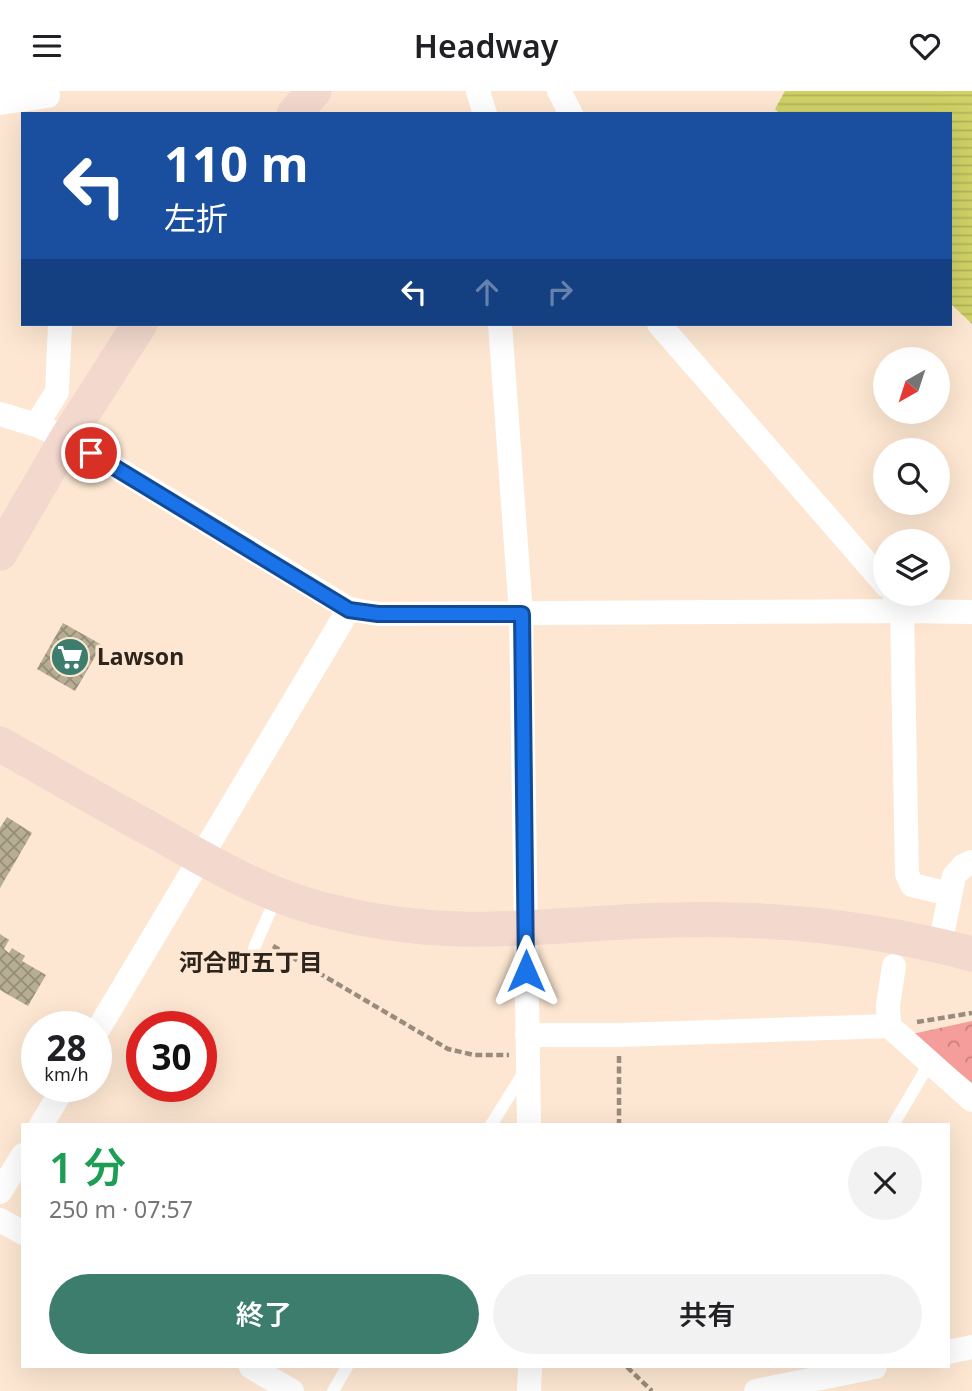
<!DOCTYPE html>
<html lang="ja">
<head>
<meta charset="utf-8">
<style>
	body { margin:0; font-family:"Noto Sans","Noto Sans JP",sans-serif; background:#f2f2f2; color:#202124; height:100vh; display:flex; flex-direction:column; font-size:26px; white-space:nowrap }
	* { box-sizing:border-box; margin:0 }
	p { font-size:23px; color:#757577 }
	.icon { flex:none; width:38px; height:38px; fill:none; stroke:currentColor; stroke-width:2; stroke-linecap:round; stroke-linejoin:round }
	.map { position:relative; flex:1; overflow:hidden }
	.panel { position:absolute; left:21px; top:1032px; width:929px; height:245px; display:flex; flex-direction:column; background:#fff; border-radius:0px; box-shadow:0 7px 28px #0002 }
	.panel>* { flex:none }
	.hud { position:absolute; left:21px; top:21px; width:931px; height:214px; border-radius:0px; box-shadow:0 7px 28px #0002; background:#1a4fa0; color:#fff; overflow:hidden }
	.needle { width:46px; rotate:219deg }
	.fabs { position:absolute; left:873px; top:256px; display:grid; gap:14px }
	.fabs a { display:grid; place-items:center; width:77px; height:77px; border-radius:50%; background:#fff; box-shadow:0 7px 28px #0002; font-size:35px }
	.speed { position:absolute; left:21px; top:920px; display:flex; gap:14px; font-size:35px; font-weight:700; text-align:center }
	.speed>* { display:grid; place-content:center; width:91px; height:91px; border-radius:50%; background:#fff; box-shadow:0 7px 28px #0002; line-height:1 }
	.speed small { font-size:18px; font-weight:400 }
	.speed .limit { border:10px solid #d22; background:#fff; color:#111 }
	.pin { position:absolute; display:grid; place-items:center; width:60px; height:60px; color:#fff; margin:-30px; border:4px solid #fff; border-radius:50%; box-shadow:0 2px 7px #0007 }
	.me { position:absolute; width:77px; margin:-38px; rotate:0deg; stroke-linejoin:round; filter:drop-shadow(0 0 5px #0008) }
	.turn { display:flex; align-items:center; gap:24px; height:147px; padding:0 28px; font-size:32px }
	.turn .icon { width:91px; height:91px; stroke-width:2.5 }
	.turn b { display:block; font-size:49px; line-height:60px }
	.lanes { display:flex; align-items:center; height:66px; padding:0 28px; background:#0003; justify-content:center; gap:35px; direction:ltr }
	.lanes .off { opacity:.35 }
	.round { display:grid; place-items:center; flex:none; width:74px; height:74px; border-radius:37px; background:#f2f2f2 }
	.head { display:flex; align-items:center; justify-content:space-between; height:119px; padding:0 28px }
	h1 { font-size:42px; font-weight:600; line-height:52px; color:#1e9e55 }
	.button { display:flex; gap:14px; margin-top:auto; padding:14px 28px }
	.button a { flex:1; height:80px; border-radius:42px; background:#3c7d6d; color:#fff; font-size:28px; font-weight:600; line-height:80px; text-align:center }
	.button a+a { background:#f2f2f2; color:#202124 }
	header { display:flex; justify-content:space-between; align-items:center; height:91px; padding:0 28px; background:#fff; font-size:32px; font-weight:600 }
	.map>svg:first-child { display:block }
	.forest { fill:url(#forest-crowns) }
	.water { fill:url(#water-rules) }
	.building { fill:url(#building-cross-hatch) }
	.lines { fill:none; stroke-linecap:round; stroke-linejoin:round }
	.path { stroke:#9a8b7c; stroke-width:4.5; stroke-dasharray:7 3.5; stroke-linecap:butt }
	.lane { stroke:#fff; stroke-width:12 }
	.street { stroke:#fff; stroke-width:24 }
	.secondary { stroke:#f2d8cd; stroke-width:35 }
	.route-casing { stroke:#114b97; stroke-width:18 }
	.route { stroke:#1a73e8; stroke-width:12 }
	.labels { text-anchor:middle; stroke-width:7; stroke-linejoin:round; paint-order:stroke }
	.poi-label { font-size:23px; font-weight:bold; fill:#2d251d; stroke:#fde7d2; text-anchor:start }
	.neighbourhood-label { font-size:24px; font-weight:bold; fill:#2d251d; stroke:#fde7d2 }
</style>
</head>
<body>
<header><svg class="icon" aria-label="menu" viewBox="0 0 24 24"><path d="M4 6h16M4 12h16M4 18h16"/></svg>Headway<svg class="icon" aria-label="heart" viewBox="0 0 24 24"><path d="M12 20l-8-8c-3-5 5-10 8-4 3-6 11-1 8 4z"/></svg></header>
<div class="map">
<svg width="972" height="1300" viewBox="0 0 972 1300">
	<defs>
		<pattern id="forest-crowns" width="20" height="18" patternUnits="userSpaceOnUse" patternTransform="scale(1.75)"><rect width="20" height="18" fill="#f49d9a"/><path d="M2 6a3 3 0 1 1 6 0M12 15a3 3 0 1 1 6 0" fill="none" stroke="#c6807d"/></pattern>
		<pattern id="water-rules" width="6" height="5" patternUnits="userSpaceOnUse" patternTransform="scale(1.75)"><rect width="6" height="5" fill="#d0d267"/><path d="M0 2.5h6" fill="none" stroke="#b3b459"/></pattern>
		<pattern id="building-cross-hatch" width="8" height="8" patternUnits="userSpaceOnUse" patternTransform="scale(1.75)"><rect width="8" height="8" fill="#b7ad93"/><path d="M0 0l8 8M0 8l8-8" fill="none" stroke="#958d77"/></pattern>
	</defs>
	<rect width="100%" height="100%" fill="#fde7d2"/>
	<path class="forest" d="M972 930V992L912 943Z"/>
	<path class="water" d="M785 0H972V233L950 212V23H780L775 18Z"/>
	<path class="building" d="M63 532 102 554 75 600 37 578Z
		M7 726 32 742 0 797V737Z
		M0 843 9 849 4 858 9 862 12 857 25 865 22 870 46 884 28 915 0 899Z"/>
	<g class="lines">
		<path class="path" d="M273 855 448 958 474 964H509
			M917 931 972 922
			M619 965V1034
			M627 1276 652 1300"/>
		<path class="lane" d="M254 857 276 807
			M491 1034 526 978
			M893 1034 929 973
			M333 1300 347 1276"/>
		<path class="street" d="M478 0 485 23
			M559 0 571 23
			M0 12 48 5
			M500 233 521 523 529 1034
			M659 233 886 494
			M0 323 36 334 67 347 349 518 378 523 902 520 907 783 912 794 950 803
			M36 334 57 301 60 233
			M895 508 902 520 972 521
			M940 854 954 785 963 775 972 771
			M894 875 888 914 889 935 972 1009
			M96 942 349 518
			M527 944H619L889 935
			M41 1034 64 996
			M0 1101 23 1064
			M0 1129 23 1142
			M948 1261 972 1256
			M251 1276 292 1300
			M529 1300 530 1276
			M756 1300 875 1276"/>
		<path class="secondary" d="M294 23 314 0
			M0 462 67 347 140 233
			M0 653C51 682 101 711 152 739 205 769 265 805 325 819 368 830 416 837 461 838 532 840 603 830 673 829 774 826 874 837 972 863"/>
	</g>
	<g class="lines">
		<g class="route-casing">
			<path id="route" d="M91 362 349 519 378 523H522L526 880"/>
		</g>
		<use href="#route" class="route"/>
	</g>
	<defs>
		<g id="supermarket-disc" transform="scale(2.0125)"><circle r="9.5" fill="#3c7d6d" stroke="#fde7d2"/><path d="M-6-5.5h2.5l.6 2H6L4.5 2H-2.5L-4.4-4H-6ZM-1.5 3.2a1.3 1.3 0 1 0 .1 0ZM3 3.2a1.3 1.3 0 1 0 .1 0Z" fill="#fff"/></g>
	</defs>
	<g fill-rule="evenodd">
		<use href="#supermarket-disc" x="70" y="566"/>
	</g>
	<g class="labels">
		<g class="poi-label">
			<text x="97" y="574">Lawson</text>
		</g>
		<g class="neighbourhood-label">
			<text x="251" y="880">河合町五丁目</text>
		</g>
	</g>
</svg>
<div class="fabs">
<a><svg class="needle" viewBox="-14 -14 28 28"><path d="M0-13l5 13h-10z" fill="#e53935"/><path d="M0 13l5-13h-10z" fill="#757577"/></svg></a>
<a><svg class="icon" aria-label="search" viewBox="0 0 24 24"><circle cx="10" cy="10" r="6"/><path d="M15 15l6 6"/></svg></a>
<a><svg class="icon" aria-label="layers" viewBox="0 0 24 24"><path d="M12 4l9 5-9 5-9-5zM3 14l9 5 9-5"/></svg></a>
</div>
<div class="speed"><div>28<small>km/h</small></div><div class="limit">30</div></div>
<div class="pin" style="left:91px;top:362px;background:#d93025"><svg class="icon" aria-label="arrive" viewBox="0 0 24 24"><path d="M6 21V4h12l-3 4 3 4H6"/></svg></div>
<svg class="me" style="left:526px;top:880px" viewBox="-20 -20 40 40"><path d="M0-17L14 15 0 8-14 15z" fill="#1a73e8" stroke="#fff" stroke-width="4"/></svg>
<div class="hud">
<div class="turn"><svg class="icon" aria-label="left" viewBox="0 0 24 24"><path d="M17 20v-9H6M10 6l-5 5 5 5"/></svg><div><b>110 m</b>左折</div></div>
<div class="lanes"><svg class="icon" aria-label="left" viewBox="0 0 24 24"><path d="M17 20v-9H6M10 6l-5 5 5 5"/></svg><svg class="icon off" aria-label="ahead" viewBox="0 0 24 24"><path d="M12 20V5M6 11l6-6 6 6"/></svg><svg class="icon off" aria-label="right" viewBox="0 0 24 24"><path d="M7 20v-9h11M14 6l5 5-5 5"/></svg></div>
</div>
<section class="panel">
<div class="head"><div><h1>1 分</h1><p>250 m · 07:57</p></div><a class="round"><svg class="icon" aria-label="close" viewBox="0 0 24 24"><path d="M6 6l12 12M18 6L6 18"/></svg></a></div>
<div class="button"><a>終了</a><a>共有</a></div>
</section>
</div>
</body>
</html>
